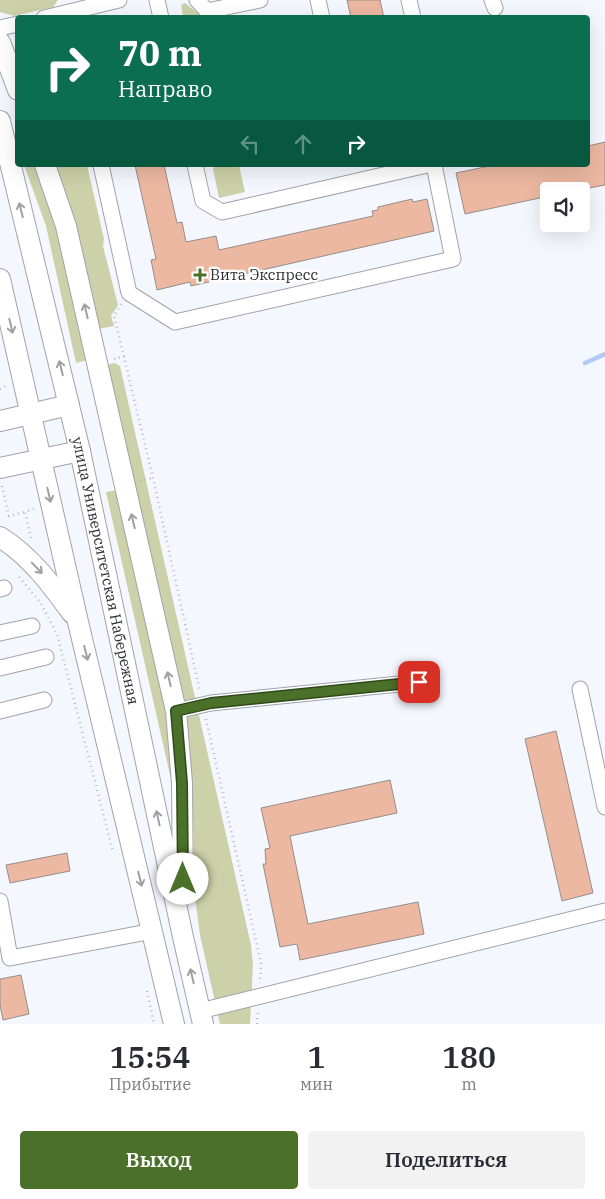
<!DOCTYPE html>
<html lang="ru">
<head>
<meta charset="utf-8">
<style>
	body { margin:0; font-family:"IBM Plex Serif",serif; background:#f2f2f3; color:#2b2b33; height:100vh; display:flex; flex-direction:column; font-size:19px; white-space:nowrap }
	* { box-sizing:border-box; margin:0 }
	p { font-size:16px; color:#7c7c81 }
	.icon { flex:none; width:28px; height:28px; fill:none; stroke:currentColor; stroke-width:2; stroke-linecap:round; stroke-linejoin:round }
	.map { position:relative; height:1024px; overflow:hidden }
	.panel { display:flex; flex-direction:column; background:#fff; flex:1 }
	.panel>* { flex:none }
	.hud { position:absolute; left:15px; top:15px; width:575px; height:152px; border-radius:5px; box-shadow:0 5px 20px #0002; background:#0b6e4f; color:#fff; overflow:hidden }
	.tools { position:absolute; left:540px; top:182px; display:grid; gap:10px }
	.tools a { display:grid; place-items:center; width:50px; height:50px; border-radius:5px; background:#fff; box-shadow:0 5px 20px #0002; font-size:25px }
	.pin { position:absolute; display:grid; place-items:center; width:42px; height:42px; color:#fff; margin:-21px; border-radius:10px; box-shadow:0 2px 8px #0006 }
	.me { position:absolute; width:55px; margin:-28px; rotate:0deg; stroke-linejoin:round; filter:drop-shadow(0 0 4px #0008) }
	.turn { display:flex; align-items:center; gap:18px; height:105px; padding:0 20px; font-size:22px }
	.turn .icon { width:65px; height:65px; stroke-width:2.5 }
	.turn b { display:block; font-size:35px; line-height:42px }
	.lanes { display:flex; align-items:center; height:48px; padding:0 20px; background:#0003; justify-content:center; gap:25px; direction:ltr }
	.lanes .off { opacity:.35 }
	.eta { display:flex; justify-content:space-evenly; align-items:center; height:85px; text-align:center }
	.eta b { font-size:30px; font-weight:600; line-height:35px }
	.cta { display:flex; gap:10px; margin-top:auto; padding:10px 20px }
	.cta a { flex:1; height:58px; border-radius:5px; background:#4b702a; color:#fff; font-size:20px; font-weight:600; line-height:58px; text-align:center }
	.cta a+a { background:#f2f2f3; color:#2b2b33 }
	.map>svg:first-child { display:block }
	.green { fill:#ccd1a9 }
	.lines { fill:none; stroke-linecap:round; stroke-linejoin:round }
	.stream { stroke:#b1cbf7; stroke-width:4.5 }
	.building { fill:#edb8a2; stroke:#958d8a }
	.minor-casing { stroke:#9fa3aa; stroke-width:17 }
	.major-casing { stroke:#9fa3aa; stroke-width:22 }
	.path { stroke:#b7babf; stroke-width:2.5; stroke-dasharray:1 4; stroke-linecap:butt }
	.minor { stroke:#fff; stroke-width:15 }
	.major { stroke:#fff; stroke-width:20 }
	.oneway { stroke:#a0a0a2 }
	.route-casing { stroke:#31491b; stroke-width:12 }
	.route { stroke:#4b702a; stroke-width:9 }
	.poi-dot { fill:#4b702a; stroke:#fff; stroke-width:2 }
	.labels { text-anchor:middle; stroke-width:4.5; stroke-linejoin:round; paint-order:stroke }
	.poi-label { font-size:15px; fill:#2c2d30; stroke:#fff; text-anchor:start }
	.street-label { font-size:15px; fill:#2c2d30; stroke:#fff }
</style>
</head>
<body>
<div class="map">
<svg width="605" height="1024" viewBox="0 0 605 1024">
	<rect width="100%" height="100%" fill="#f4f8fe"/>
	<path class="green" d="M0 0H58L53 7 14 16 0 12Z
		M185 3 200 15V17H183L181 5Z
		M24 165H36L57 225 88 360 76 363 46 226Z
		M53 165H87L104 239 103 246 118 305 111 316 114 326 98 329Z
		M215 165H239L245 192 219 198 213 169Z
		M115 363 120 366 251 945 253 965 250 1024H220L200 935 195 897 193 816 188 736 106 365Z
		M117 490 168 715 172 784 106 492Z"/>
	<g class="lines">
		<path class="stream" d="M585 363 605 354"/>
	</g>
	<path class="building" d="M347 0H380L384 18H351Z
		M605 142V185L573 191H549V196L465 214 456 173 494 165H588V146Z
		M135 165H164L177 223 182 222 186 242 216 236 219 250 373 216 372 211 378 210V207L412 199 413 202 427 199 434 231 191 286 190 282 157 290 151 260 156 259Z
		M556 731 593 893 562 901 525 739Z
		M390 780 397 813 290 836 308 924 418 902 424 934 300 960 297 944 280 947 263 864H266L265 849 270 848 261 808Z
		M67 853 70 871 10 883 6 865Z
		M21 975 29 1014 3 1020 0 1005V979Z"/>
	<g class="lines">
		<g class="minor-casing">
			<path id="minor" d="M157 0 161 18
				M197 0 207 11 208 18
				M318 0 322 18
				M409 0 413 18
				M492 0 495 8
				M207 11 260 0
				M44 18 119 0
				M0 28 18 24
				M101 165 129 293 175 322 453 259 434 165
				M195 165 203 201 222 212 427 165
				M0 589 4 588
				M0 633 32 626
				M0 668 46 657
				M580 689 605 807
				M0 711 44 700
				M176 711 211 703 419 682
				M0 901 10 958 153 931
				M200 1011 605 911"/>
		</g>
		<g class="major-casing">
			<g id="major">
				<path d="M0 42 18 90"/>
				<path id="s1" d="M0 121 80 451 183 937 203 1024"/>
				<path d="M45 165 66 226 176 711 182 783 183 893"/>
				<path d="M0 279 78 622 174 1024"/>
				<path d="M0 421 69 405"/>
				<path d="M0 468 80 451"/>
				<path d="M0 537C30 556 51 584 72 613"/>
			</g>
		</g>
		<path class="path" d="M121 304 114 316 153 478 200 692
			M114 359 125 356
			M0 389 7 385
			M140 481 153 478
			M2 486 9 516 25 512
			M31 538 25 512 36 508
			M19 577 40 602 57 634 113 852
			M206 719 261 963 260 983
			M147 991 154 1024
			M257 1024 258 1011"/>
		<use href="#minor" class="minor"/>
		<use href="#major" class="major"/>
	</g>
	<defs><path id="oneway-shaft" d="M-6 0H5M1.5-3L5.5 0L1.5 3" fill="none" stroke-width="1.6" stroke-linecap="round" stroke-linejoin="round" transform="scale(1.25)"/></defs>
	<g class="oneway">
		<use href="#oneway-shaft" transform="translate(21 210) rotate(-104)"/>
		<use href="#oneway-shaft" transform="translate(86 311) rotate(-103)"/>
		<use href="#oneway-shaft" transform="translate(11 326) rotate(77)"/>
		<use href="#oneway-shaft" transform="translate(61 368) rotate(-104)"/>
		<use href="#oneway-shaft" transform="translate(49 495) rotate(77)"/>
		<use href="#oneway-shaft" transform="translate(133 521) rotate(-103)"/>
		<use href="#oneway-shaft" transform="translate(37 568) rotate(46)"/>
		<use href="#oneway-shaft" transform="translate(86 653) rotate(76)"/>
		<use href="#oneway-shaft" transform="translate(169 679) rotate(-103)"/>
		<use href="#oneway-shaft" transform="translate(158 818) rotate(-102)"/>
		<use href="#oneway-shaft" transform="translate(140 879) rotate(76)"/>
		<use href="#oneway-shaft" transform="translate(192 976) rotate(-103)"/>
	</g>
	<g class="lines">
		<g class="route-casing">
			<path id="route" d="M183 879 182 783 176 711 211 703 419 682"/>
		</g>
		<use href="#route" class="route"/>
	</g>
	<path class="poi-dot" d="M197.5 267.5h5v5h5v5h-5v5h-5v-5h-5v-5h5z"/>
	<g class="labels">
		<g class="poi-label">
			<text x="210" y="280">Вита Экспресс</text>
		</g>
		<g class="street-label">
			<text dy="5" stroke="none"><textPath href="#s1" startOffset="462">улица Университетская Набережная</textPath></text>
		</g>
	</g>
</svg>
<div class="tools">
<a><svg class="icon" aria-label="sound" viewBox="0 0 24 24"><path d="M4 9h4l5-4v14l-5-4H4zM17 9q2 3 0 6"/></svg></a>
</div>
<div class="pin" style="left:419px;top:682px;background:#d93025"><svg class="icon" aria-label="arrive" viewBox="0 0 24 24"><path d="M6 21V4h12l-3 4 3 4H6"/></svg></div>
<svg class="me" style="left:183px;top:879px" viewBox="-20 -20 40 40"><circle r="19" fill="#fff"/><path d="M0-13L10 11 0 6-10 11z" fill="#4b702a"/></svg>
<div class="hud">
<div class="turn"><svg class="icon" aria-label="right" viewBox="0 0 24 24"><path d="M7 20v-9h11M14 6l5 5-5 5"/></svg><div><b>70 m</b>Направо</div></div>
<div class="lanes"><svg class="icon off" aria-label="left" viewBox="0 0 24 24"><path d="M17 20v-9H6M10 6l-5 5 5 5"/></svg><svg class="icon off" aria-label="ahead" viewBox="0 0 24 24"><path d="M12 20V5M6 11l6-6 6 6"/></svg><svg class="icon" aria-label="right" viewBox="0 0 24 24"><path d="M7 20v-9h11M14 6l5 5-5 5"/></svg></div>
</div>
</div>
<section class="panel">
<div class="eta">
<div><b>15:54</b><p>Прибытие</p></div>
<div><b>1</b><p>мин</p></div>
<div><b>180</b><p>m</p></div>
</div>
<div class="cta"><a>Выход</a><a>Поделиться</a></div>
</section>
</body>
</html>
